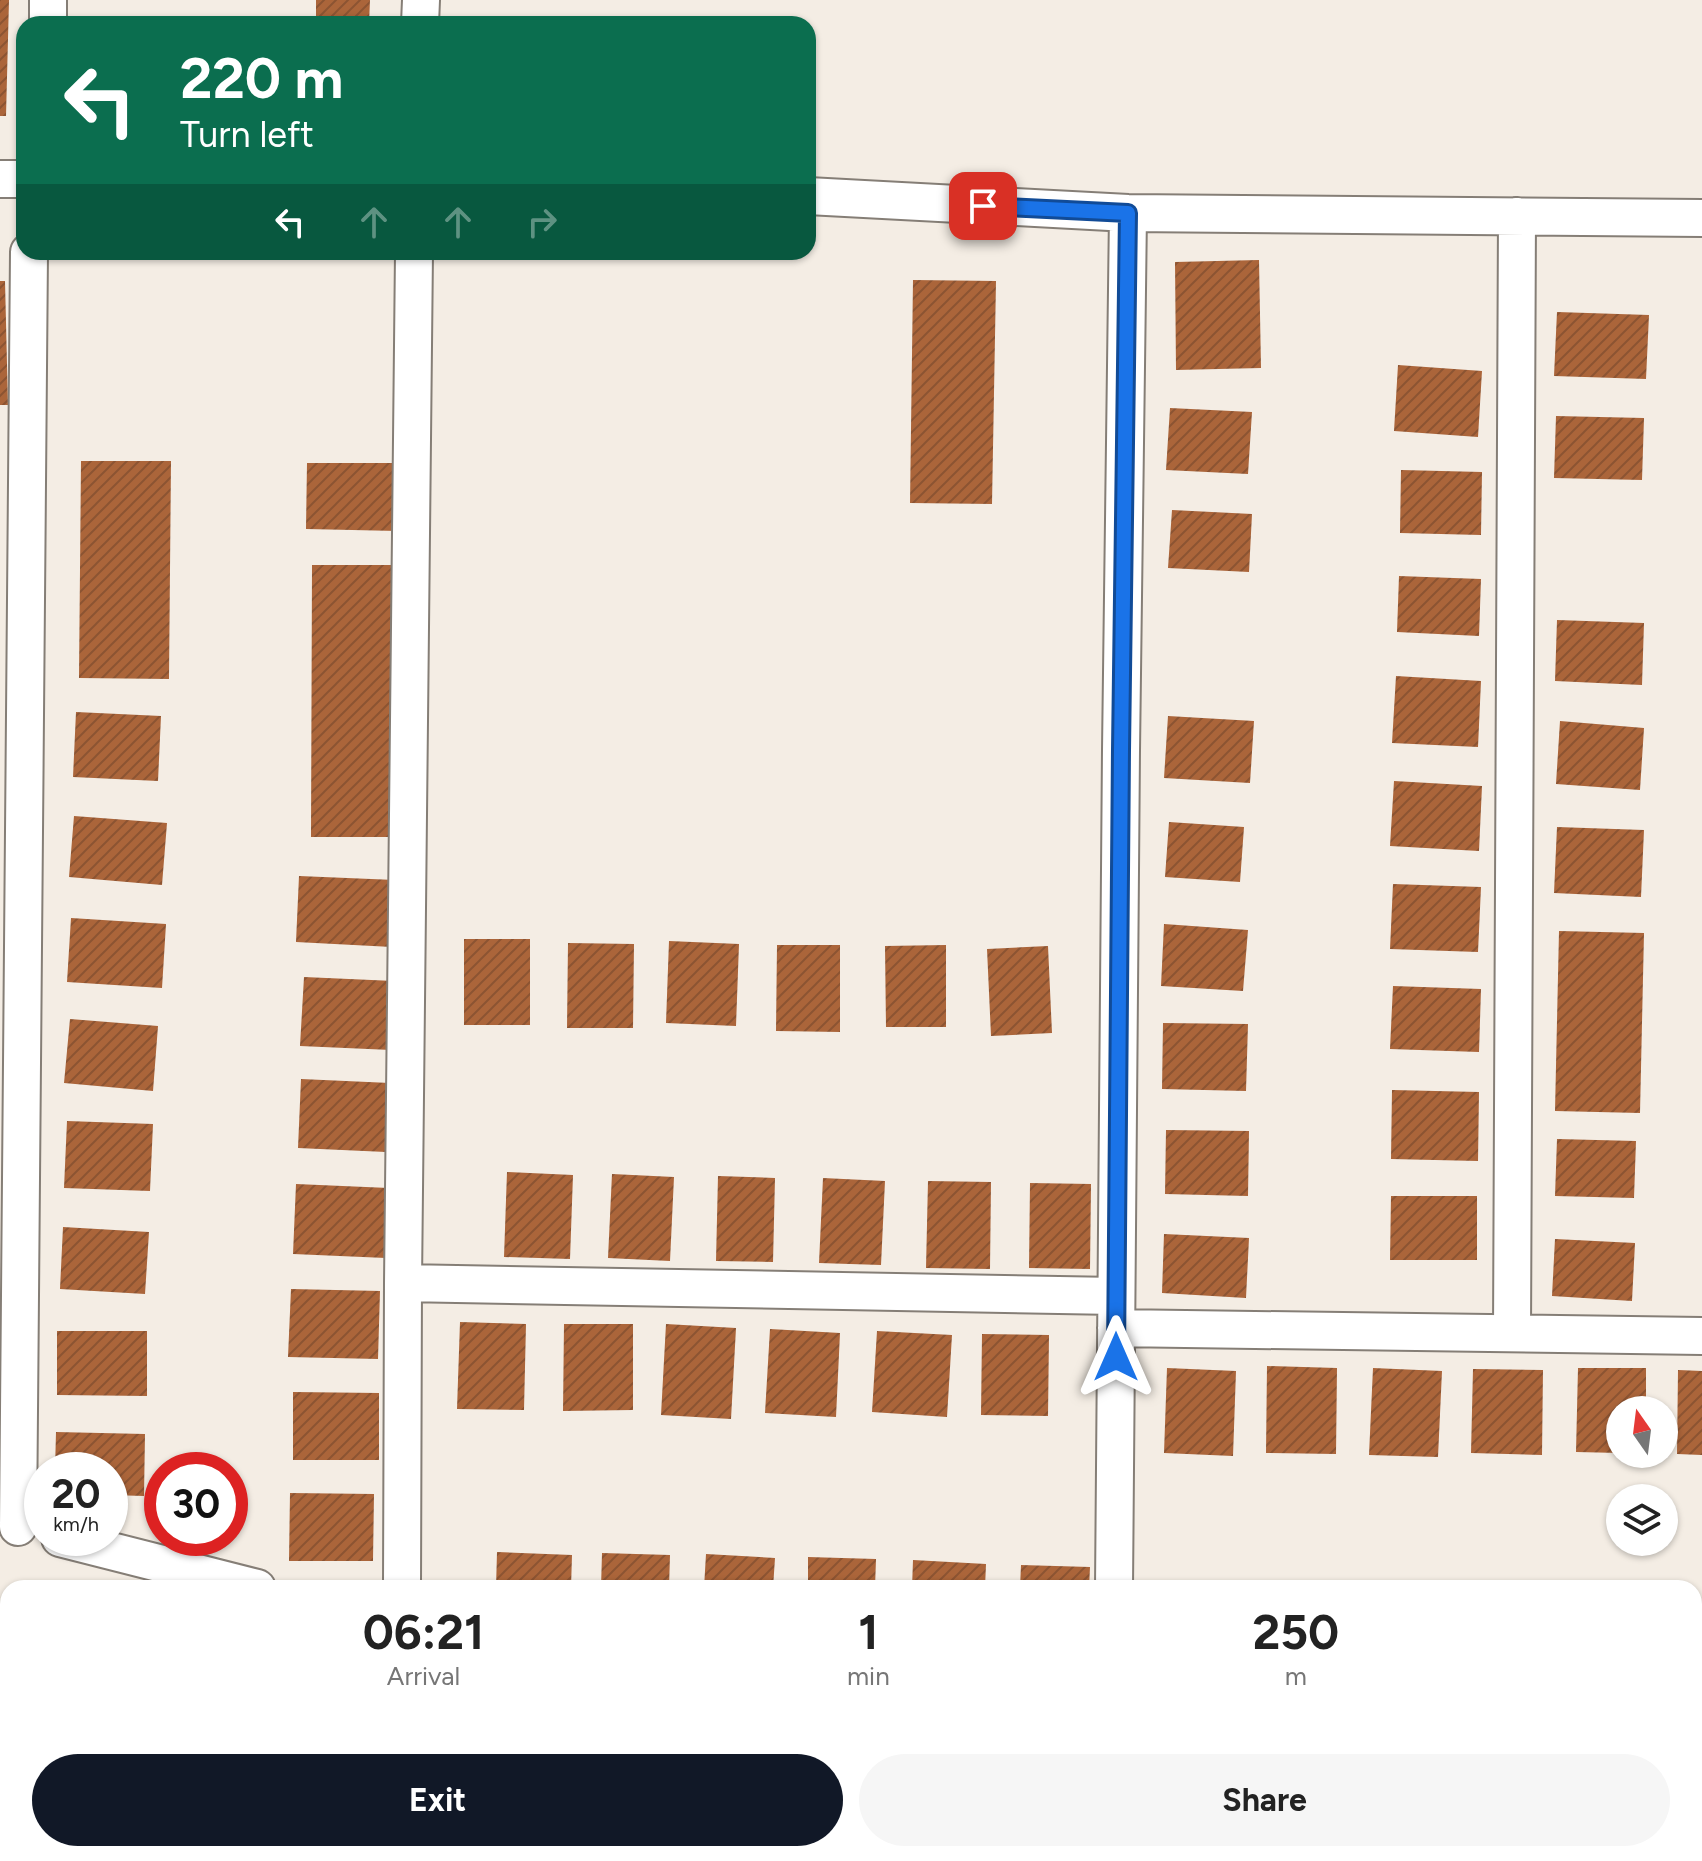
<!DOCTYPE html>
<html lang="en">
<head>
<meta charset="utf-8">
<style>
	body { margin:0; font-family:Figtree,sans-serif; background:#f6f6f6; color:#222; height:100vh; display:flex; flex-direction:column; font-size:30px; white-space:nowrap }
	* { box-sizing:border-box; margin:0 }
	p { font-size:26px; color:#767676 }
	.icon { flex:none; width:44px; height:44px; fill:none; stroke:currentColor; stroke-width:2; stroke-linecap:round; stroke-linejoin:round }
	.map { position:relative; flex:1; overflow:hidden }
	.drawer { position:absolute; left:0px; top:1580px; width:1702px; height:282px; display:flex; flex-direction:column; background:#fff; border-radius:24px 24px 0 0; box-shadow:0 2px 6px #0004 }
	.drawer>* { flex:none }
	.banner { position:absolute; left:16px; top:16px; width:800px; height:244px; border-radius:24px; box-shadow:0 2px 6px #0004; background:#0b6e4f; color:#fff; overflow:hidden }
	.needle { width:52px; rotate:346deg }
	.controls { position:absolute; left:1606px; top:1396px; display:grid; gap:16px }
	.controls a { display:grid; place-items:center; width:72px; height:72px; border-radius:50%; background:#fff; box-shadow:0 2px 6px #0004; font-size:40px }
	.speed { position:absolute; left:24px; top:1452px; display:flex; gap:16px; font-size:40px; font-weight:700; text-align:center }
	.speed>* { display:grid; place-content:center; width:104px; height:104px; border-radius:50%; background:#fff; box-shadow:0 2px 6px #0004; line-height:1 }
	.speed small { font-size:20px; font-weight:400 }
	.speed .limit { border:12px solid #d22; background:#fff; color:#111 }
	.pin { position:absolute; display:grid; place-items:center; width:68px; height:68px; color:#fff; margin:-34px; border-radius:16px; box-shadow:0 4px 12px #0006 }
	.me { position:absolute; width:88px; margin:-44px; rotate:0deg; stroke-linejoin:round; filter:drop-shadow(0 0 6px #0008) }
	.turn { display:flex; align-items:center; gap:28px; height:168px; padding:0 32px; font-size:36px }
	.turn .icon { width:104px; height:104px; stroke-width:2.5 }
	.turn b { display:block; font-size:56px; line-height:68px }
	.lanes { display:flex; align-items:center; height:76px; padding:0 32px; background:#0003; justify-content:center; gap:40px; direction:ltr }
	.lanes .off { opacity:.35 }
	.eta { display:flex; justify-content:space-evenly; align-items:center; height:136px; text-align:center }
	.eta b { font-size:48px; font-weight:700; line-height:56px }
	.action { display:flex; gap:16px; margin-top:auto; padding:16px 32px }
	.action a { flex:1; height:92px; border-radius:48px; background:#111827; color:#fff; font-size:32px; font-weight:700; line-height:92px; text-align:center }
	.action a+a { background:#f6f6f6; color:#222 }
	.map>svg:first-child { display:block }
	.building { fill:url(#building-hatch) }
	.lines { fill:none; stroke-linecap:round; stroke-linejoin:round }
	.minor-casing { stroke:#857e76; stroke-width:40 }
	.minor { stroke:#fff; stroke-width:36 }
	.route-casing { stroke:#114b97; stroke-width:20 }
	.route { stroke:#1a73e8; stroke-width:14 }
</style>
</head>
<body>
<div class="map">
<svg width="1702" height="1861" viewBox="0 0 1702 1861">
	<defs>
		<pattern id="building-hatch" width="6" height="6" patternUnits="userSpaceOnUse" patternTransform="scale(2)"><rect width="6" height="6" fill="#ab653a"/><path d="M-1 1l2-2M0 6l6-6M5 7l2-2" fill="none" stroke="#8c5432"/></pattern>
	</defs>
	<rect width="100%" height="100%" fill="#f4ede4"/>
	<path class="building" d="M0 0H9L6 116H0Z
		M316 0H370L369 24H316Z
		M1259 260 1261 368 1176 370 1175 262Z
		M913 280 996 281 992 504 910 503Z
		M0 281H5L8 405H0Z
		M1557 312 1649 315 1646 379 1554 376Z
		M1398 365 1482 371 1478 437 1394 431Z
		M1170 408 1252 412 1248 474 1166 470Z
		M1556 416 1644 418 1642 480 1554 478Z
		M81 461H171L169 679 79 678Z
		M307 463H399L398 531 306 529Z
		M1401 470 1482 472 1481 535 1400 533Z
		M1172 510 1252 514 1249 572 1168 568Z
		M312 565H394V837H311Z
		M1399 576 1481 579 1479 636 1397 632Z
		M1557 620 1644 623 1642 685 1555 681Z
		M1396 676 1481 681 1478 747 1392 743Z
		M76 712 161 716 158 781 73 777Z
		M1168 716 1254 721 1250 783 1164 778Z
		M1560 721 1644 728 1640 790 1556 784Z
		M1394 781 1482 786 1479 851 1390 846Z
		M74 816 167 823 162 885 69 877Z
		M1169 822 1244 827 1240 882 1165 877Z
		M1557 827 1644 830 1641 897 1554 893Z
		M299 876 395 880 392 947 296 942Z
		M1393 884 1481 887 1478 952 1390 949Z
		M71 918 166 924 162 988 67 982Z
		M1164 924 1248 930 1243 991 1161 986Z
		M1559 931 1644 933 1640 1113 1555 1111Z
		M464 939H530V1025H464Z
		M669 941 739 944 736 1026 666 1023Z
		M568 943 634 944 633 1028H567Z
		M777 945H840V1032L776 1031Z
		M946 945V1027H886L885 946Z
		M1048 946 1052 1033 991 1036 987 949Z
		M304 977 394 981 391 1050 300 1046Z
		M1393 986 1481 989 1479 1052 1390 1049Z
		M70 1019 158 1026 153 1091 64 1083Z
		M1163 1023 1248 1024 1246 1091 1162 1089Z
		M301 1079 390 1083 386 1152 298 1148Z
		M1392 1090 1479 1092 1478 1161 1391 1159Z
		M67 1121 153 1124 150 1191 64 1188Z
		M1166 1130 1249 1131 1248 1196 1165 1194Z
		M1557 1139 1636 1141 1634 1198 1555 1196Z
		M507 1172 573 1175 570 1259 504 1257Z
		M612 1174 674 1177 670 1261 608 1258Z
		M718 1176 775 1178 773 1262 716 1261Z
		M823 1178 885 1181 881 1265 819 1263Z
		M928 1181 991 1182 990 1269 926 1268Z
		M1030 1183 1091 1184 1090 1269 1029 1268Z
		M296 1184 389 1188 386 1258 293 1254Z
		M1391 1196H1477V1260H1390Z
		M63 1227 149 1232 145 1294 60 1289Z
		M1164 1234 1249 1238 1246 1298 1162 1293Z
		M1555 1239 1635 1243 1632 1301 1552 1296Z
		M291 1289 380 1291 378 1359 288 1357Z
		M460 1322 526 1324 524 1410 457 1409Z
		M564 1324H633V1410L563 1411Z
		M666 1324 736 1328 731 1419 661 1415Z
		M770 1329 840 1333 836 1417 765 1413Z
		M57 1331H147V1396L57 1395Z
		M877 1331 952 1335 947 1417 872 1412Z
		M982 1334 1049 1335 1048 1416 981 1415Z
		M1267 1366 1337 1368 1336 1454 1266 1453Z
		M1167 1368 1236 1371 1233 1456 1164 1453Z
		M1373 1368 1442 1371 1438 1457 1369 1455Z
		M1578 1368H1646V1410H1620V1453L1576 1452Z
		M1473 1369 1543 1370 1542 1455 1471 1453Z
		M1678 1370 1702 1371V1455L1677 1454Z
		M293 1392 379 1393V1460H293Z
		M56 1432 145 1434 144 1496 110 1495V1470H55Z
		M290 1493 374 1494 373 1561H289Z
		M497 1552 572 1555 571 1588H496Z
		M602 1553 670 1555 669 1588H601Z
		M706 1554 775 1558 773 1588H704Z
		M808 1557 876 1559 875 1588H808Z
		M913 1560 986 1564 985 1588H912Z
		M1021 1565 1090 1567 1089 1588H1020Z
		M1694 1756H1702V1837H1694Z
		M0 1832H8V1854H188V1861H0Z
		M230 1854H292V1861H230Z
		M334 1854H396V1861H334Z
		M439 1854H499V1861H439Z"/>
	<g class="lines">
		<g class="minor-casing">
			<path id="minor" d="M48 24V0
				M420 24 421 0
				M0 179H24
				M808 196 1128 213 1702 218
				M403 1283 1116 1296
				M1116 1328 1702 1336
				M1512 1333 1517 216
				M18 1527 29 252
				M60 1538 257 1588
				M402 1588 403 1283 414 252
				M1114 1588 1121 750 1128 213
				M1694 1716 1702 1717
				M0 1783H8
				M612 1854 619 1861
				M1030 1854 1049 1861
				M1114 1854V1861"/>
		</g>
		<use href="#minor" class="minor"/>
	</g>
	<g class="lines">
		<g class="route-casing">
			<path id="route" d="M983 206 1128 213 1121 750 1116 1357"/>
		</g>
		<use href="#route" class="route"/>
	</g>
</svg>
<div class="controls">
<a><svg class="needle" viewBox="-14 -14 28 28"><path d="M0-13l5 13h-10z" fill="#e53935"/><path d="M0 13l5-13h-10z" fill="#767676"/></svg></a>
<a><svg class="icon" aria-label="layers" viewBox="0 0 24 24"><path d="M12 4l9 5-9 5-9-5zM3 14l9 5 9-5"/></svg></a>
</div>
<div class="speed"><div>20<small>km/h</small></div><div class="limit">30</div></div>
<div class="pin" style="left:983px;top:206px;background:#d93025"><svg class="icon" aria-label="arrive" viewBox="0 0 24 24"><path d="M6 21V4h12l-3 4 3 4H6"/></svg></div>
<svg class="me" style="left:1116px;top:1357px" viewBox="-20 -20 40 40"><path d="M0-17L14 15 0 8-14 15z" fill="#1a73e8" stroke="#fff" stroke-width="4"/></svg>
<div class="banner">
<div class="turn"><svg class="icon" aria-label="left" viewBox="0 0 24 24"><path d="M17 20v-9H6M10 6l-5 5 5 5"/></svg><div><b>220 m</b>Turn left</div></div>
<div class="lanes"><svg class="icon" aria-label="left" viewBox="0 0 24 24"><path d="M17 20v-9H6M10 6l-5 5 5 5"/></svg><svg class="icon off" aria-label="ahead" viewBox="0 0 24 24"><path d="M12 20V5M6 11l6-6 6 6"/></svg><svg class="icon off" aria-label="ahead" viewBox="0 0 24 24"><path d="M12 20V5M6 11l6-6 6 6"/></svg><svg class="icon off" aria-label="right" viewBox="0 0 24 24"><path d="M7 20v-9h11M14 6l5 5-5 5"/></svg></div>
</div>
<section class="drawer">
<div class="eta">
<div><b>06:21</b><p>Arrival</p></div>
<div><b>1</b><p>min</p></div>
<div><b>250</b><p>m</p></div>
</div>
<div class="action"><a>Exit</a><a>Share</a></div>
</section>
</div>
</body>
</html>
